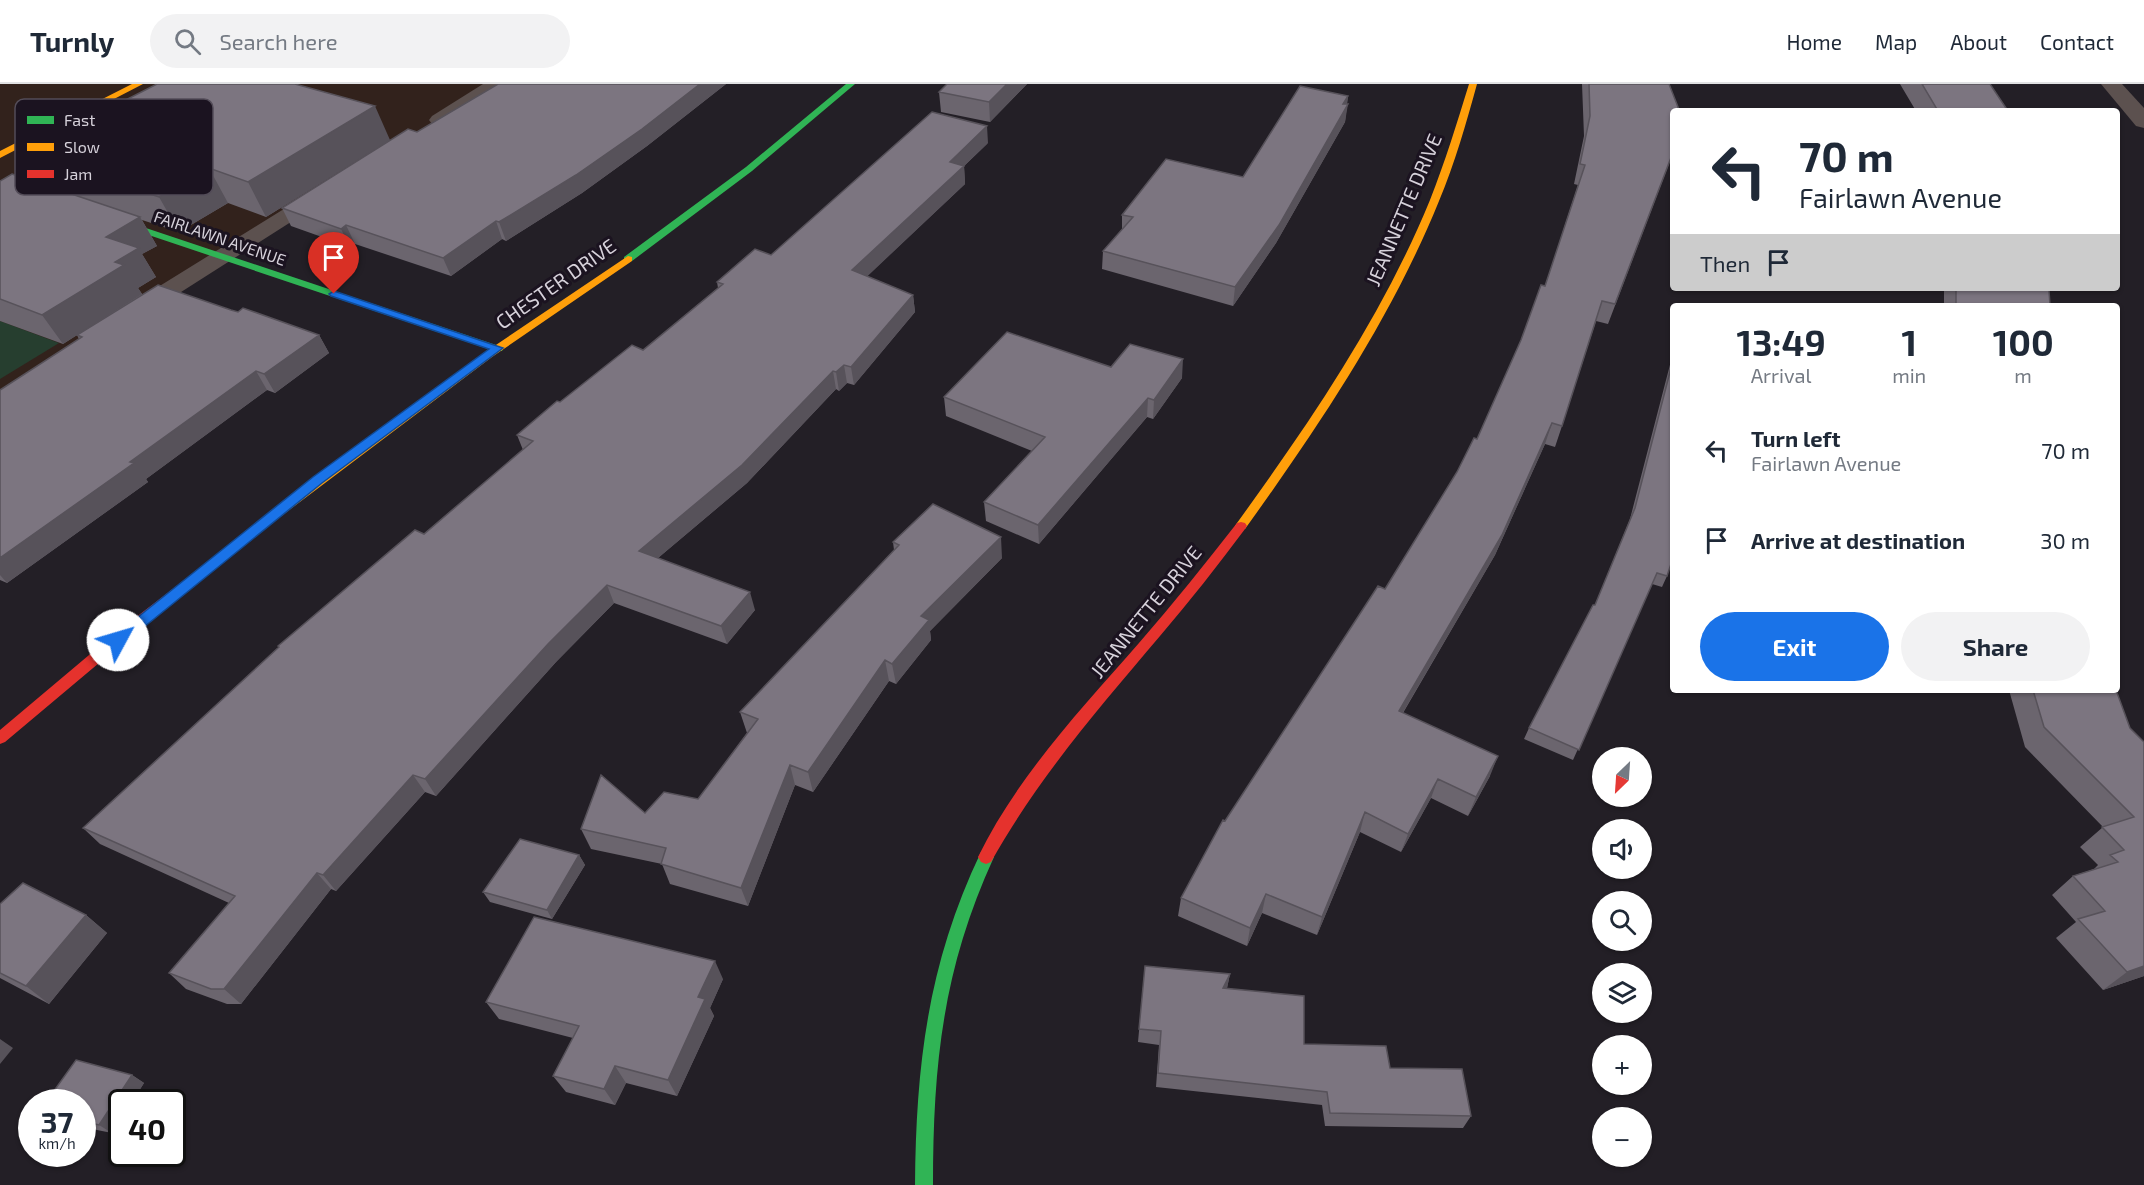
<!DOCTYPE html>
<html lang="en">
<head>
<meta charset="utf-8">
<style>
	body { margin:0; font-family:"Exo 2",sans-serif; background:#f2f2f3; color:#1f2937; height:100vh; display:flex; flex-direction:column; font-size:22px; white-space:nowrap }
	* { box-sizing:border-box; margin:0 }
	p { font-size:20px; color:#747a83 }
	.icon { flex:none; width:33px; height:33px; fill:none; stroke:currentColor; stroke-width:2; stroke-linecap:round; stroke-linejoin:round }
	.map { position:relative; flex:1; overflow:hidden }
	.sheet { position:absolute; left:1670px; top:219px; width:450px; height:390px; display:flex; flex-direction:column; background:#fff; border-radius:6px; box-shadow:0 2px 4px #0004 }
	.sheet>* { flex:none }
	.guide { position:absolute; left:1670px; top:24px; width:450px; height:183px; border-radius:6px; box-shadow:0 2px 4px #0004; background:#fff; color:#1f2937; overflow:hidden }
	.needle { width:39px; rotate:205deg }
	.tools { position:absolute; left:1592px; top:663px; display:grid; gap:12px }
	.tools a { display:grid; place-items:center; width:60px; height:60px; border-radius:50%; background:#fff; box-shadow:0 2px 4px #0004; font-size:30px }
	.speed { position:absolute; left:18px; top:1005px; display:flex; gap:12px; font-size:30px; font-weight:700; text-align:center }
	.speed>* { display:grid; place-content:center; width:78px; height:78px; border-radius:50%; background:#fff; box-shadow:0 2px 4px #0004; line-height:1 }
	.speed small { font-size:15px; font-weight:400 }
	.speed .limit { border:3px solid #111; border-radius:9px; background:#fff; color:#111 }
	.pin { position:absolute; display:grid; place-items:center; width:51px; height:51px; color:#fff; margin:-62px -26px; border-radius:50% 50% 50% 0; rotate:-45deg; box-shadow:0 0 6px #0007 }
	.pin .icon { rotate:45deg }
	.me { position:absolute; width:66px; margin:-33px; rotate:51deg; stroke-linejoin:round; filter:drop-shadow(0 0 4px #0008) }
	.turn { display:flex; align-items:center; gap:21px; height:126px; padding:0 30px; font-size:27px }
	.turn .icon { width:78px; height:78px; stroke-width:2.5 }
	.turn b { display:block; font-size:42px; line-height:51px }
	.then { display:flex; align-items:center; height:57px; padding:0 30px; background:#0003; gap:12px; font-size:22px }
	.eta { display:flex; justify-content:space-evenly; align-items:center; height:102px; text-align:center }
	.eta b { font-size:36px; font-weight:700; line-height:42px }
	.action { display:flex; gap:12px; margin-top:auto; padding:12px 30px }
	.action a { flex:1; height:69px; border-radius:36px; background:#1a73e8; color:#fff; font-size:24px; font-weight:700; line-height:69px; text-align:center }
	.action a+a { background:#f2f2f3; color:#1f2937 }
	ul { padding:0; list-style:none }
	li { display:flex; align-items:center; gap:18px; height:90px; padding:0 30px }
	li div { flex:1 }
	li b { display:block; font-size:22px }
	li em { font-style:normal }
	header { display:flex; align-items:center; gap:36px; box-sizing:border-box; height:84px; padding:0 30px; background:#fff; border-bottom:2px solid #e0e1e3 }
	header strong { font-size:28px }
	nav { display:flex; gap:33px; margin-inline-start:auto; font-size:21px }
	.search { width:420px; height:54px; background:#f2f2f3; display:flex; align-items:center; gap:15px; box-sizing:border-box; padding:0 21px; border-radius:33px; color:#747a83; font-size:22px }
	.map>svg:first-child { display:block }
	.commercial { fill:#32221c }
	.green { fill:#263e2f }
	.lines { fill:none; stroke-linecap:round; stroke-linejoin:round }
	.lane { fill:#5c514f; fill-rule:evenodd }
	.street { fill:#5c514f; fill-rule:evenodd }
	.fast { fill:#30b455; fill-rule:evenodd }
	.slow { fill:#ff9f0a; fill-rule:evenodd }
	.jam { fill:#e5322d; fill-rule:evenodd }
	.wall { fill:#6b656e }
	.shaded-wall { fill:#57525a }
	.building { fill:#7c7580; stroke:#57525a; stroke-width:1.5 }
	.route { fill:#1a73e8; stroke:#114b97; stroke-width:1.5 }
	.labels { text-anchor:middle; stroke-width:6; stroke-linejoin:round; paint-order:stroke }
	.far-street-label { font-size:16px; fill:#d6d1da; stroke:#1b1320 }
	.street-label { font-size:20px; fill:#d6d1da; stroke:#1b1320 }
	.key { fill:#1b1320; stroke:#534c58; stroke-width:1.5 }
	.key-label { font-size:16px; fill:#d6d1da }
</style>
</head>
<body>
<header>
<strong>Turnly</strong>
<div class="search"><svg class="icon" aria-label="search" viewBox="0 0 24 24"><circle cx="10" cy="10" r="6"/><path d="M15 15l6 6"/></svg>Search here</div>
<nav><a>Home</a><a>Map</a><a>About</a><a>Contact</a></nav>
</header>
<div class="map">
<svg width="2144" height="1101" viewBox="0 0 2144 1101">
	<rect width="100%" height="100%" fill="#231f26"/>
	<path class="commercial" d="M0 0H496L0 313Z"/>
	<path class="green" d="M0 237 59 259 0 295Z"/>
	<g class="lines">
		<path class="lane" d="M483 0H505L446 40H432L429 36 432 32Z
			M320 105 327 107 331 111 327 115 145 231 137 233 129 231 125 226 129 221 313 107Z"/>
		<path class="street" d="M2101 0H2122L2144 24V44L2136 42Z"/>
		<path class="fast" d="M846 0H855L752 87 632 177H624V173L746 83Z
			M107 131 502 263 503 265 502 267H494L104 136 102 134Z
			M986 766 991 768 994 773C943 884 933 980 933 1101H915C916 980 928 879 981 768Z"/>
		<path class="slow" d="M132 0H143L0 74V67Z
			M1469 0H1477C1466 40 1455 79 1439 117 1391 235 1319 342 1245 445H1237L1235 442 1237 439C1310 338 1382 233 1430 116 1445 78 1457 39 1469 0Z
			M628 172 632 173V177L492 273 276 436H268L266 433 268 430 484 269Z"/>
		<path class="jam" d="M272 429 276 430 278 433 276 436 124 558 5 658 0 660V646L114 550Z
			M1241 438 1245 439 1247 442 1245 445C1218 481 1190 517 1160 552 1099 624 1038 694 991 778L986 780 981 778 978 773C1017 693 1081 625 1139 559 1173 520 1205 480 1237 439Z"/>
	</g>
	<path class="wall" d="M498 0H726L647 62 582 109 506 157 502 155 451 192 355 160 350 163 291 142 282 124 417 48Z
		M947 0H1027L990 38 941 28 939 8Z
		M1582 0H1669L1672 72 1608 240 1596 237 1562 342 1555 363 1545 360 1495 471 1403 629 1490 692 1468 732 1431 714 1401 768 1360 748 1317 851 1262 829 1247 862 1178 832 1181 814 1225 737 1385 505 1477 355 1545 202 1578 101 1574 100 1584 52Z
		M1900 0H1990L2008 27H1916Z
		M1348 12 1345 38 1276 159 1233 222 1102 185 1103 167 1122 146V131L1243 93Z
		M390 56 266 133 228 119 179 148 142 136 157 162 142 170 156 193 138 204 142 210 231 226 319 251 329 269 275 309 267 306 146 395 148 398 7 499 0 496V306L79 255 77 251 63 260 0 237V97L52 104 32 72 49 63 45 57Z
		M988 59 964 82 965 100 867 192 913 211 915 228 854 301 847 299 839 307 836 305 747 399 658 474 755 526 727 560 614 519 556 578 436 712 425 708 336 807 331 805 241 920H227L186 905 169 889 229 819 100 760 83 744 279 564 278 562 424 450 523 366 517 351 560 318 643 266 718 204 717 198Z
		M1945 204H2041L2050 222H1944V207Z
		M1672 273V477L1667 492 1662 503 1652 500 1573 676 1524 655 1529 644 1595 521 1630 435Z
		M1111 283 1182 294 1153 335 1147 333 1039 460 986 437 984 418 1032 367 946 332 944 313Z
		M893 458 1002 474 930 547 931 556 896 600 889 597 813 708 795 701 748 822 670 800 662 780 591 765 581 745 698 715 747 649 740 628 894 466Z
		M2009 606H2116L2130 644 2144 658V892L2103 906 2056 854 2076 838 2052 811 2073 792 2094 785 2098 781 2080 763 2103 743 2025 663Z
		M579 771 585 781 552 835 490 818 483 808Z
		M0 820 86 831 107 849 49 920 0 894Z
		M1145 882 1230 890 1227 904 1304 960 1390 984 1471 1032 1463 1044 1325 1042 1322 1021 1156 1003 1159 961 1138 958Z
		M723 895 710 924 714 932 677 1012 626 999 615 1021 566 1008 553 992 573 954 499 935 486 918Z
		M132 991 144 999 112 1049 82 1043V1018Z"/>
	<path class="shaded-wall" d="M700 0H726L647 62 582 109 506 157 499 138Z
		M1007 0H1027L990 38 989 18Z
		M1348 12 1346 24 1348 20 1345 38 1276 159 1233 222 1235 203Z
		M375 22 390 56 266 133 248 98Z
		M987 42 988 59 961 85 964 82 965 100 855 204 852 186 950 78Z
		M209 84 228 119 179 148 159 113Z
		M140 133 157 162 142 170 156 193 138 204 142 210 63 260 42 231 115 178 106 153Z
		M496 137 502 155 451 192 443 174Z
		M346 141 355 160 350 163 341 145Z
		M913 211 915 228 854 301 851 283Z
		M319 251 329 269 275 309 264 290Z
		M1183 275 1182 294 1153 335 1154 316Z
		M844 281 847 299 839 307 836 288Z
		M256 287 267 306 146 395 148 398 7 499 0 491V474L130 378Z
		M833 287 836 305 747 399 645 485 639 467Z
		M1148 314 1147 333 1039 460 1038 441Z
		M1552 339 1545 360 1495 471 1392 647 1399 627Z
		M1001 453 1002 474 930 547 931 556 896 600 892 580 921 532Z
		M607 501 614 519 556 578 436 712 425 695 548 560Z
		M750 508 755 526 727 560 721 542Z
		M885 576 889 597 813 708 808 688Z
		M1498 672 1490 692 1468 732 1476 713Z
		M790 681 795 701 748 822 741 804Z
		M413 691 425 708 336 807 323 791Z
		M1438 695 1431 714 1401 768 1408 750Z
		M1365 728 1360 748 1317 851 1322 833Z
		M579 771 585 781 552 835 547 826Z
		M317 789 331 805 241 920 224 905Z
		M1266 810 1262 829 1247 862 1250 844Z
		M86 831 107 849 49 920 26 902Z
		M715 877 723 895 710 924 714 932 677 1012 668 996 698 913Z
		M2144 882V892L2103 906 2127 888Z
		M1230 890 1227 904H1223Z
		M0 955 13 964 0 980Z
		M615 982 626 999 615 1021 604 1005Z
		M132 991 144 999 132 1018H122V1034L112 1049 99 1041Z"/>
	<path class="building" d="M157 0H295L375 22 248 98 209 84 159 113 32 72 54 60 45 57Z
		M498 0H700L642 45 576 91 499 138 496 137 443 174 346 141 341 145 282 124 408 45 417 48Z
		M947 0H1007L989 18 939 8Z
		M1589 0H1669L1678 23 1679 27H1672V71L1615 220 1602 217 1562 342 1552 339 1502 451 1399 627 1498 672 1476 713 1438 695 1408 750 1365 728 1322 833 1266 810 1250 844 1181 814 1223 736 1225 737 1378 502 1385 505 1457 388 1474 354 1477 355 1521 256 1541 201 1545 202 1585 81 1580 80 1590 32Z
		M1922 0H1990L2008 27H1938Z
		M1300 2 1348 12 1343 20H1348L1279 141 1235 203 1103 167 1133 133 1122 131 1166 75 1243 93Z
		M932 28 987 42 950 78 964 82 852 186 913 211 851 283 844 281 836 288 833 287 742 381 639 467 750 508 721 542 607 501 548 560 425 695 413 691 323 791 317 789 224 905H211L169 889 235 812 83 744 279 563 278 562 415 446 424 450 533 357 517 351 557 317 560 318 632 261 643 266 723 200 717 198 755 165 771 171Z
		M12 90 140 133 106 153 139 164 115 178 124 181 42 231 0 215V97Z
		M158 201 231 226 238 228 243 224 319 251 264 290 256 287 130 378 134 379 0 474V306L82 253 77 251Z
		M1956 204H2041L2049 206 2050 222H1956Z
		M1007 248 1111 283 1130 260 1183 275 1154 316 1148 314 1038 441 984 418 1045 353 944 313Z
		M1672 280V477L1667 492 1657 489 1579 666 1529 644 1593 521H1595L1635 424Z
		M933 420 1001 453 921 532 929 536 892 580 885 576 808 688 790 681 741 804 661 780 666 764 581 745 601 691 645 729 664 708 698 715 758 635 740 628 899 461 893 458Z
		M2033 606H2116L2130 644 2144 658V882L2127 888 2078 835 2105 827 2073 792 2118 778 2110 771 2124 766 2102 743 2134 733 2044 643Z
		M520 755 579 771 547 826 483 808Z
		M23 799 86 831 26 902 0 889V820Z
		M534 833 715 877 698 913 705 915 668 996 615 982 604 1005 553 992 579 942 486 918Z
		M1145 882 1230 890 1223 904 1304 912V960L1386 962 1390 984 1462 985 1471 1032 1330 1029 1327 1008 1158 989 1161 947 1139 945Z
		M76 976 132 991 99 1041 82 1037V1018H46Z"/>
	<path class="route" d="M334 207 503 264 322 399 123 560H113L111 556 113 553 313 393 489 265 331 212 329 210Z"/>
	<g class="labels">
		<g class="far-street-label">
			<text transform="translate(220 154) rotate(19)" y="6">FAIRLAWN AVENUE</text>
		</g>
		<g class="street-label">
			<text transform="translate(1404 126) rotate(-67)" y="7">JEANNETTE DRIVE</text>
			<text transform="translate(556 200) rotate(-35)" y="7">CHESTER DRIVE</text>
			<text transform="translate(1146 528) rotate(-51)" y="7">JEANNETTE DRIVE</text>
		</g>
	</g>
	<rect x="15" y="15" width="198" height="96" rx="9" class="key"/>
	<rect x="27" y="32" width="27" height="8" fill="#30b455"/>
	<rect x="27" y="59" width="27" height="8" fill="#ff9f0a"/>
	<rect x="27" y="86" width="27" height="8" fill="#e5322d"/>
	<g class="key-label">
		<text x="64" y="42">Fast</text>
		<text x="64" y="69">Slow</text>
		<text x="64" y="96">Jam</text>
	</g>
</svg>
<div class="tools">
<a><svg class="needle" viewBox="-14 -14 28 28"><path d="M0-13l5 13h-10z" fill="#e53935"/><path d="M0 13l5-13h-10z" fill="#747a83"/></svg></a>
<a><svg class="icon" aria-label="sound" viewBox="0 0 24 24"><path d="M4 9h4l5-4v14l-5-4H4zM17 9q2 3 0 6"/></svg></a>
<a><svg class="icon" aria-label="search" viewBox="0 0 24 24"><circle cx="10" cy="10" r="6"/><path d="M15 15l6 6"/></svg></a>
<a><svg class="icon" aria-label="layers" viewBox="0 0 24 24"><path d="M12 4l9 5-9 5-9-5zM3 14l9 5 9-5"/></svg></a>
<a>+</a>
<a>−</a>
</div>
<div class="speed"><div>37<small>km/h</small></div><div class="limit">40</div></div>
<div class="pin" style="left:334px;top:210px;background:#d93025"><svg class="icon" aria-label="arrive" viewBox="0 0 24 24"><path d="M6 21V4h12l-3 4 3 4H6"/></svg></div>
<svg class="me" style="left:118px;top:556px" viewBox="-20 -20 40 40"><circle r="19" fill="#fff"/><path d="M0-13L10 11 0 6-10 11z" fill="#1a73e8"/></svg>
<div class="guide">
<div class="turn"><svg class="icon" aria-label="left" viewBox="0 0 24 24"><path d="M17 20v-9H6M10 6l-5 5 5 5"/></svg><div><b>70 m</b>Fairlawn Avenue</div></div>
<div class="then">Then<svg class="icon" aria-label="arrive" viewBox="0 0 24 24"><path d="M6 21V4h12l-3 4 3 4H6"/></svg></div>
</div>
<section class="sheet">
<div class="eta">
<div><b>13:49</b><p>Arrival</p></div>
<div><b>1</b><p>min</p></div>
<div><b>100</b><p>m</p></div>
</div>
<ul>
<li><svg class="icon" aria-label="left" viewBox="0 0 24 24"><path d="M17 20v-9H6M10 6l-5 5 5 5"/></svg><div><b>Turn left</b><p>Fairlawn Avenue</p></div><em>70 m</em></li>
<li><svg class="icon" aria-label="arrive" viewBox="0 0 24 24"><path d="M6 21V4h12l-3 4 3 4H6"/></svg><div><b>Arrive at destination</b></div><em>30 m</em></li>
</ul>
<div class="action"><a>Exit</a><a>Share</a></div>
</section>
</div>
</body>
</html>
